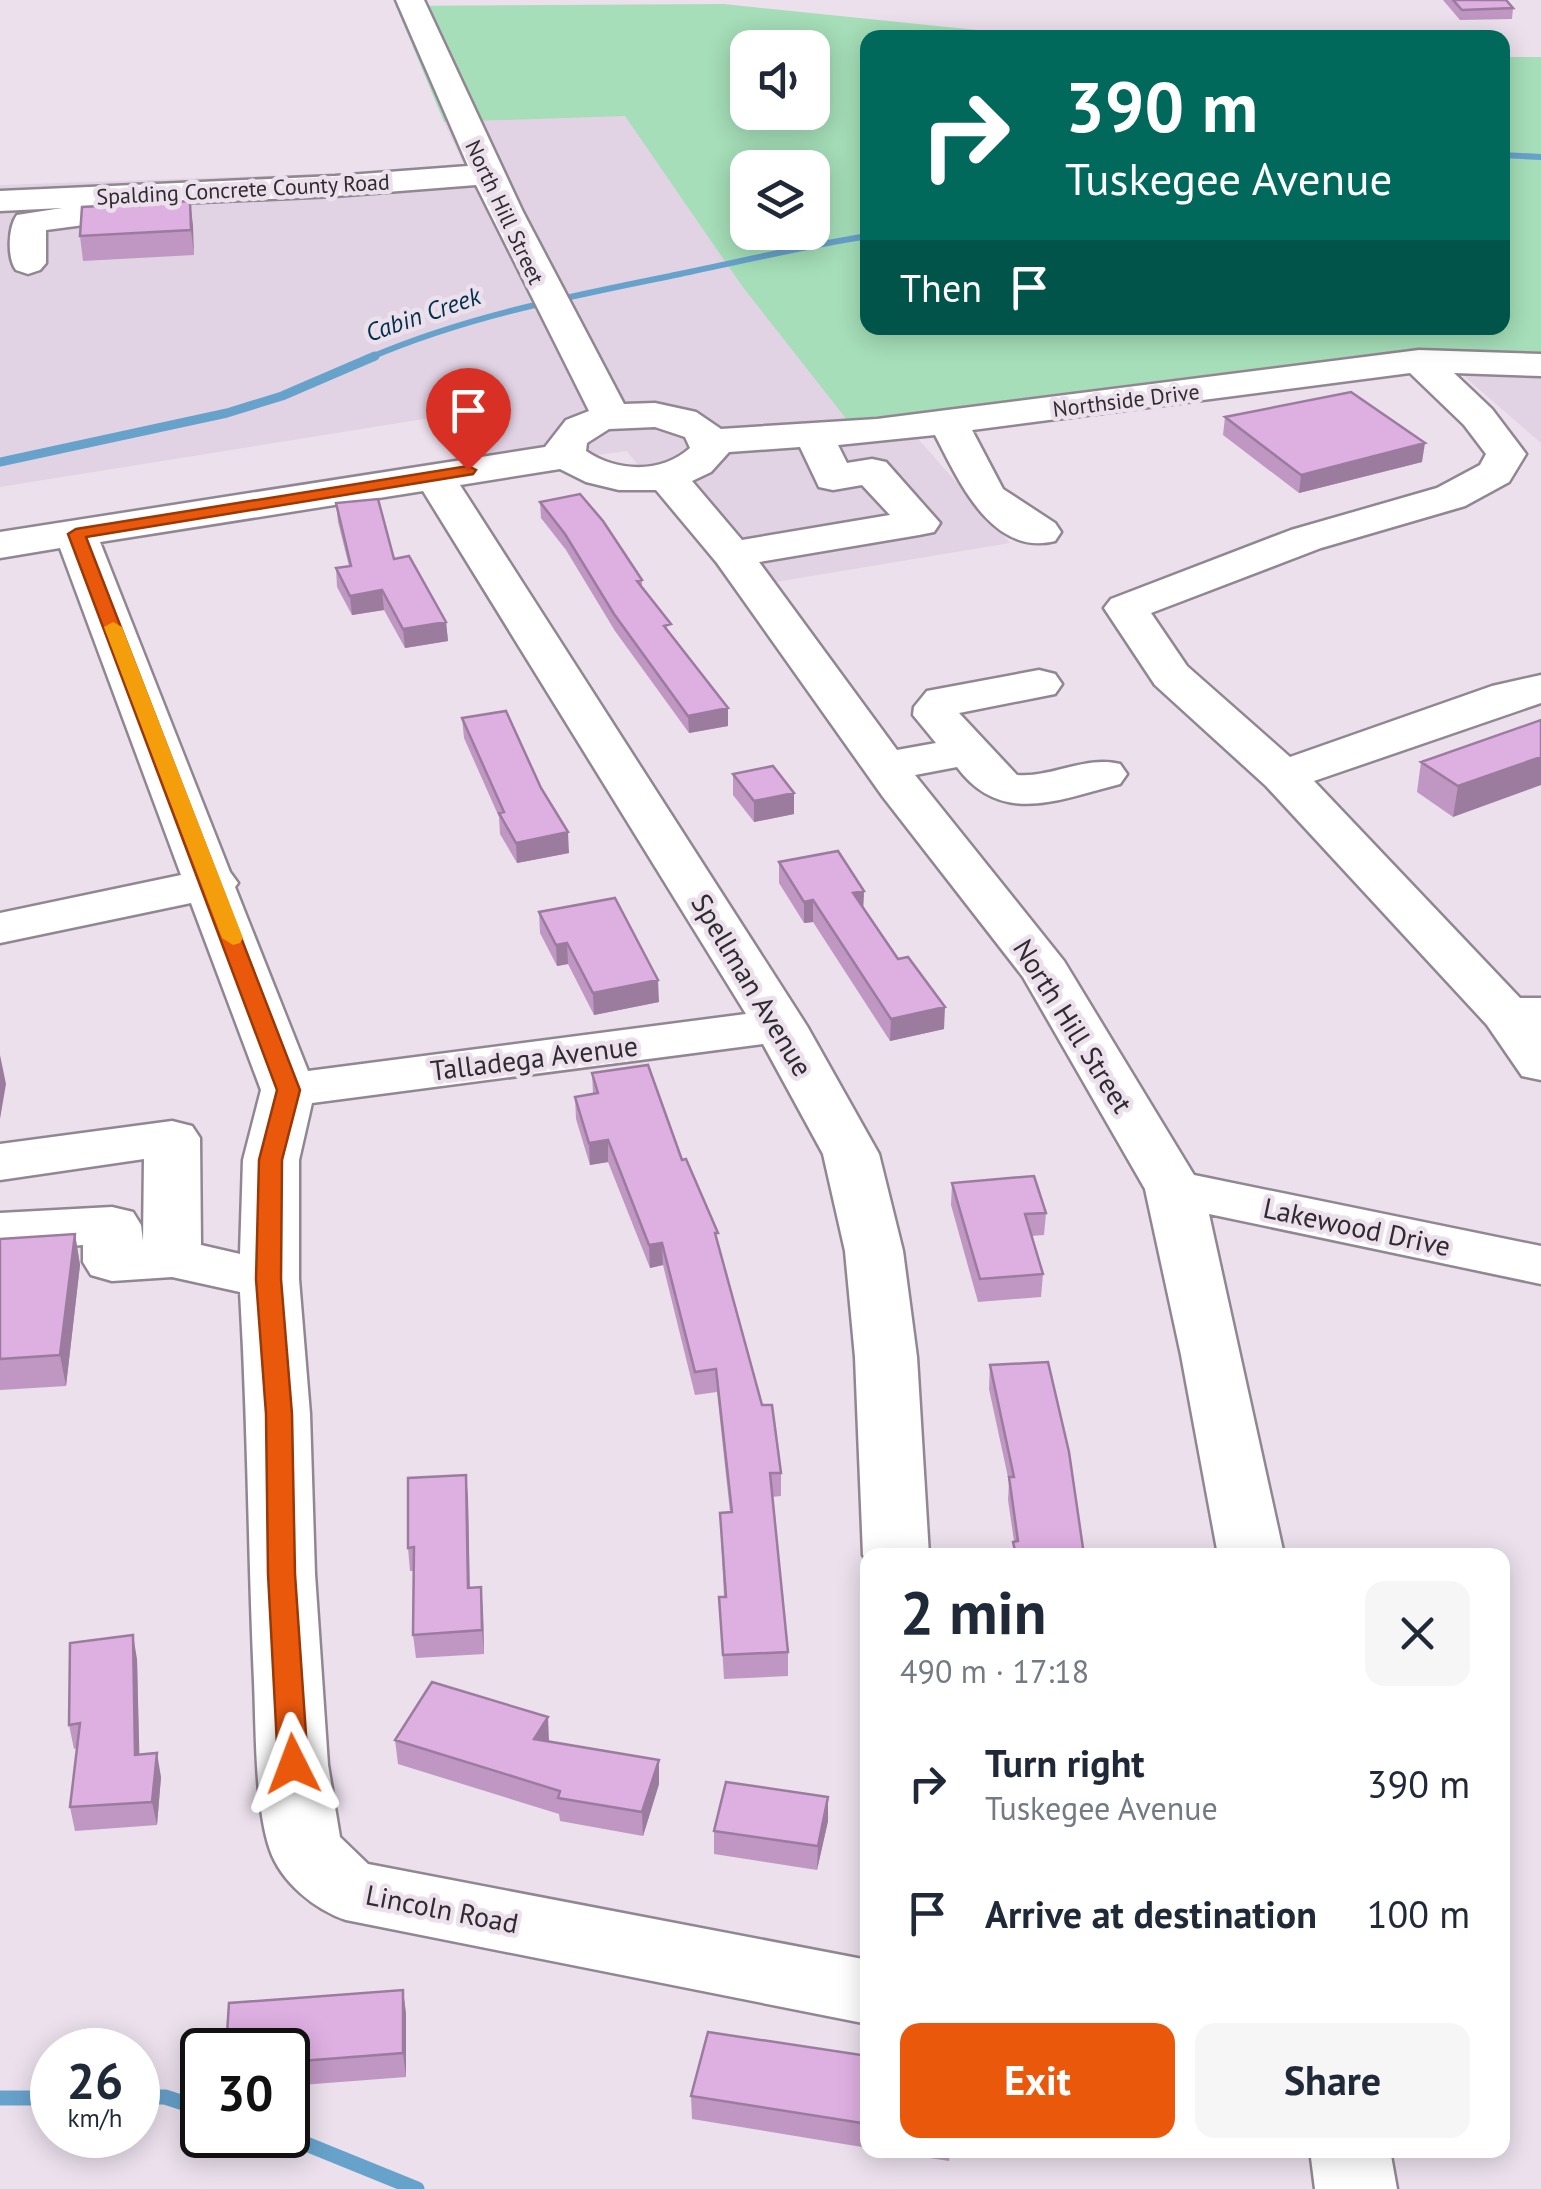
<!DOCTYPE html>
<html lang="en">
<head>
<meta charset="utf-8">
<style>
	body { margin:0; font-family:"PT Sans",sans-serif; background:#f6f6f7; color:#1f2937; height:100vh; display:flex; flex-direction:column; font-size:38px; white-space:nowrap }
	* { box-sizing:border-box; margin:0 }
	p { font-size:32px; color:#747a83 }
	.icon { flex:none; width:55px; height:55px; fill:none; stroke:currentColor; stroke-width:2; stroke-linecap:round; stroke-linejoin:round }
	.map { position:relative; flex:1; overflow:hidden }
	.side { position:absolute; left:860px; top:1548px; width:650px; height:610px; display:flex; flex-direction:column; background:#fff; border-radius:20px; box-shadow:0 5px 25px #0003 }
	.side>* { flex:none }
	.top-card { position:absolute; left:860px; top:30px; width:650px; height:305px; border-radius:20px; box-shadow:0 5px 25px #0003; background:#00695c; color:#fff; overflow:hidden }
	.buttons { position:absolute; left:730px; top:30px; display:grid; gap:20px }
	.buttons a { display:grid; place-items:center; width:100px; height:100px; border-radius:20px; background:#fff; box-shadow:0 5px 25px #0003; font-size:50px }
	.speed { position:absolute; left:30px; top:2028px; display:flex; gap:20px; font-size:50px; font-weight:700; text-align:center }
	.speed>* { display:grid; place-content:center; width:130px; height:130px; border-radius:50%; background:#fff; box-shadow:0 5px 25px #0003; line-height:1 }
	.speed small { font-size:25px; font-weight:400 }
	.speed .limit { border:5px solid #111; border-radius:15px; background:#fff; color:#111 }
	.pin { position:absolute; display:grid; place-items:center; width:85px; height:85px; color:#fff; margin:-102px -42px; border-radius:50% 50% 50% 0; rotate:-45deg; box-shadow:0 0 10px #0007 }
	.pin .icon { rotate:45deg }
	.me { position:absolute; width:110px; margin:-55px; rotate:357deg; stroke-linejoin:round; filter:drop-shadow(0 0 8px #0008) }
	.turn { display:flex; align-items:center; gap:35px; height:210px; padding:0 40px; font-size:45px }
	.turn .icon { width:130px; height:130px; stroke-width:2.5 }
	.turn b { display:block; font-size:70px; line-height:85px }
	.then { display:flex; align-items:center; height:95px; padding:0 40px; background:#0003; gap:20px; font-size:38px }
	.round { display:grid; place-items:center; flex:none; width:105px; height:105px; border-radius:20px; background:#f6f6f7 }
	.head { display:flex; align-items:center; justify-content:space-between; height:170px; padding:0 40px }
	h1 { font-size:60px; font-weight:700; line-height:75px }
	.primary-button { display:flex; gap:20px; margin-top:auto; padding:20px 40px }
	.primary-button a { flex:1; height:115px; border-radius:20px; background:#ea580c; color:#fff; font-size:40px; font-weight:700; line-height:115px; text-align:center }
	.primary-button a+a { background:#f6f6f7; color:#1f2937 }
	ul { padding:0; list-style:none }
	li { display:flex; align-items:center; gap:30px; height:130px; padding:0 40px }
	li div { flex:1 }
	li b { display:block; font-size:38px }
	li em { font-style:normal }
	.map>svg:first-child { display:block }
	.built { fill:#e2d3e4 }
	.green { fill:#a5deb8; fill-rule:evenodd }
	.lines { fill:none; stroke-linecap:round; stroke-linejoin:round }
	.stream-far2 { stroke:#67a2cb; stroke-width:6 }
	.stream-far1 { stroke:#67a2cb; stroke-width:9 }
	.stream { stroke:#67a2cb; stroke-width:15 }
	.minor-casing { stroke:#918792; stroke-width:5 }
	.minor { fill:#fff; fill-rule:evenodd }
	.wall { fill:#bf97c2 }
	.shaded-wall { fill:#9b7b9e }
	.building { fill:#deb0e2; stroke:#9b7b9e; stroke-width:2.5 }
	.route { fill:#ea580c; stroke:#983908; stroke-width:2.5 }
	.slow { fill:#f59e0b }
	.labels { text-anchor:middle; stroke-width:9; stroke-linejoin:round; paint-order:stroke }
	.far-street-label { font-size:22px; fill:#2f2b30; stroke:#ebe0ec }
	.far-water-label { font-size:25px; font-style:italic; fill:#00304c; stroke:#ebe0ec }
	.street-label { font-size:28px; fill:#2f2b30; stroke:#ebe0ec }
</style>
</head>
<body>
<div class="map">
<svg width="1541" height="2189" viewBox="0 0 1541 2189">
	<rect width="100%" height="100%" fill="#ebe0ec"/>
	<path class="built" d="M625 115 742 286 912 432 1010 543 733 589 627 451 495 469 455 414 0 487V185L466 169 444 122Z
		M1443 358H1541V443Z"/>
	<path class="green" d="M723 4 1045 37 868 38V328H1502L1503 57H1541V358H1443L862 439 742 286 625 116 444 122 396 6ZM748 48H812V112H748ZM748 168H812V232H748Z"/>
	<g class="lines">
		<path class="stream-far2" d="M1502 155 1541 157
			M369 358C469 315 573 296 680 274 743 261 804 246 868 236"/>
		<path class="stream-far1" d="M0 462 227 413 282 396 375 356"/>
		<path class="stream" d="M138 2097H165L202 2109
			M0 2098H52
			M284 2135 417 2189"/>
		<g class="minor-casing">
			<path id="minor" d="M396 0H424L523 212 624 404 655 403 696 412 721 429 877 419 1419 350 1541 354V376L1454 373 1492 409 1526 454 1509 482 1465 506 1321 548 1151 613 1187 666 1290 757 1492 686 1541 675V703L1314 781 1520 998H1541V1080L1522 1076 1487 1025 1266 786 1155 685 1104 608 1111 599 1291 530 1437 488 1480 465 1486 454 1464 425 1410 373 972 430 1003 489 1055 523 1061 532 1055 541C991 557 958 479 935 435L838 445 847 463 872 459 886 462 940 523 934 532 919 535 759 562 897 750 936 743 913 715 914 707 927 691 1039 670 1055 674 1062 684 1055 694 959 713 1017 775C1052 778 1086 755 1120 764L1127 774 1120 784C1060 799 1001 827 957 767L915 775 1064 961 1194 1175 1541 1246V1284L1209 1214 1284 1555H1218L1181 1355 1145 1189 1023 977 883 797 717 563 656 490H619L586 482 560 469 460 485 807 1026 879 1154 903 1251 917 1357 929 1555H868V1563L863 1555 855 1357 845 1251 823 1154 763 1044 312 1103 299 1160V1279L310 1414 315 1574 328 1765 340 1837 368 1864 868 1960V2024L346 1920C315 1910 281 1882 270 1850 255 1807 256 1729 254 1682 248 1552 248 1422 240 1292L172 1277 112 1281 91 1275 83 1262V1245L0 1251V1213L112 1207 133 1212 141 1225 143 1241 144 1159 0 1180V1144L172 1121 192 1126 200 1138 201 1245 240 1254 243 1160 261 1090 191 903 0 943V913L181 875 60 548 0 558V532L545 447 566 420 589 411 476 185 335 196 92 207 104 216 99 223 46 230V263L40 270 28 274 16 270C7 258 8 227 17 215L62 208 0 211V191L335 176 468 166ZM655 427 685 437 690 448C661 474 617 472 586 451L587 443 609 429ZM800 447 819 487 833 490 862 485 890 515 742 540 692 481 711 472 729 452ZM423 491 746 1014 308 1071 235 887 238 883 230 872 100 542Z
				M1310 2150H1390L1397 2189H1315Z"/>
		</g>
		<use href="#minor" class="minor"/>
	</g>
	<path class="wall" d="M1443 0H1506L1513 8 1512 19 1460 20Z
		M190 201 194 255 83 261 80 236Z
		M1225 417 1422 462 1299 493 1223 435Z
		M540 502 642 580V588L728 726 689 733 615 631 566 550 541 518Z
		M336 503 394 559 446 622 448 641 405 648 384 610 352 615 337 587 336 568 349 566 338 522Z
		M462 718 569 853 517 863 500 834 499 817 464 738Z
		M1541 720 1453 817 1417 792 1421 762Z
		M733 774 794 793V814L754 822 733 795Z
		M779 862 864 891 863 908 944 1029 890 1041 813 922 804 923 779 883Z
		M539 912 659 1002 594 1015 568 964 557 966 540 933Z
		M592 1073 682 1160 718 1245 781 1473V1496L772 1497 788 1652V1676L724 1679 719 1597H724L720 1513 730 1512 717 1392 695 1395 663 1265 650 1268 608 1162 590 1165 576 1119 575 1097 593 1094Z
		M952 1183 1046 1213 1044 1235 1031 1236 1043 1274 1041 1297 978 1302 951 1205Z
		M75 1234 80 1265 66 1386 0 1390V1239Z
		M990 1365 1084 1555H1012L1014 1541 1008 1500 1009 1482 989 1389Z
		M468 1498 470 1588 483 1611 484 1654 416 1658 413 1635 414 1571H410L408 1548Z
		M137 1659 139 1755 161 1777 157 1825 75 1831 70 1807 77 1748 74 1749 69 1725Z
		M395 1740 549 1741 548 1742 659 1760V1784L643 1836 560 1821 559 1814 398 1764Z
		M828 1821 817 1870 714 1854V1831Z
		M403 1990 406 2014V2077L288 2086V2050Z
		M868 2056V2148L692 2119 691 2096Z
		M879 2150H951L949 2161Z"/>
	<path class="shaded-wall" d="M190 201 193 225 194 255 191 230Z
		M1425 443 1422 462 1299 493 1301 475Z
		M382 590 384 610 352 615 350 596Z
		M446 622 448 641 405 648 403 629Z
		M728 708V726L689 733 688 716Z
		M1541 757V785L1453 817 1458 786Z
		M794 793V814L754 822V801Z
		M568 832 569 853 517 863 516 843Z
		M864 891 863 912 853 893Z
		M813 900V922L804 923V902Z
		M567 943 568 964 557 966 556 945Z
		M658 980 659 1002 594 1015 593 993Z
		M945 1007 944 1029 890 1041 891 1019Z
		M0 1055 6 1084 0 1119Z
		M608 1140V1162L590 1165 589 1143Z
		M75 1234 80 1265 66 1386 60 1355Z
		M662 1243 663 1265 650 1268 649 1245Z
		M466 1475 468 1498 470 1612 468 1588Z
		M481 1587 483 1611 484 1654 482 1630Z
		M133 1635 137 1659 140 1779 135 1755Z
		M548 1717 549 1741 536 1763 534 1739Z
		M157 1753 161 1777 157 1825 152 1802Z
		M659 1760V1784L643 1836 642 1812Z
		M828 1797V1821L817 1870 818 1846Z
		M403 1990 406 2014V2077L403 2053Z"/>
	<path class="building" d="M1453 0H1506L1513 8 1462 10Z
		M190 201 191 230 80 236 82 207Z
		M1351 392 1425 443 1301 475 1225 417Z
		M580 494 603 521 642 580 637 581 671 624 664 626 728 708 688 716 614 614 565 534 540 502Z
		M378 499 394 559 409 556 446 622 403 629 382 590 350 596 336 568 351 566 336 503Z
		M506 711 541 788 568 832 516 843 499 813 504 812 462 718Z
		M1541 720V757L1458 786 1421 762Z
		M773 766 794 793 754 801 733 774Z
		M838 851 864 891 853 893 898 959 908 957 945 1007 891 1019 813 900 804 902 779 862Z
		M615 898 658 980 593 993 567 943 556 945 539 912Z
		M648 1065 682 1160 686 1159 718 1233H715L762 1405H772L781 1473H770L788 1652 723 1655 719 1597H726L720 1513 732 1512 716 1369 695 1372 662 1243 649 1245 608 1140 589 1143 575 1097 598 1093 592 1073Z
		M1034 1176 1046 1213 1025 1214 1043 1274 980 1279 952 1183Z
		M75 1234 60 1355 0 1359V1239Z
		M1048 1362 1069 1452 1084 1555H1016L1013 1542 1018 1541 1009 1477H1014L990 1365Z
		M466 1475 468 1588 481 1587 482 1630 413 1635 414 1547 408 1548V1478Z
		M133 1635 135 1755 157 1753 152 1802 70 1807 80 1723 69 1725 70 1643Z
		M432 1682 548 1717 534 1739 659 1760 642 1812 558 1798 560 1791 395 1740Z
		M726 1782 828 1797 818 1846 714 1831Z
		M403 1990V2053L288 2062V2050H226L229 2003Z
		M708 2032 868 2056V2124L691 2096Z"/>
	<path class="route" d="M468 466 476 470 473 474 86 537 300 1090 282 1160 281 1279 292 1414 295 1574 308 1764 303 1773 293 1776 283 1773 278 1764 268 1574 266 1414 256 1279 259 1160 277 1090 68 534 76 529Z"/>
	<path class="slow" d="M113 622 122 627 243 938 240 943 233 945 222 938 104 627Z"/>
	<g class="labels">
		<g class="far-street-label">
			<text transform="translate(243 189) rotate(-3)" y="8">Spalding Concrete County Road</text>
			<text transform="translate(505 212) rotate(65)" y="8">North Hill Street</text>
			<text transform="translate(1126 400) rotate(-7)" y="8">Northside Drive</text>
		</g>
		<g class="far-water-label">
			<text transform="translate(423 314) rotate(-19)" y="9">Cabin Creek</text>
		</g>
		<g class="street-label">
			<text transform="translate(752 985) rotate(59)" y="10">Spellman Avenue</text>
			<text transform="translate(1073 1026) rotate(58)" y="10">North Hill Street</text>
			<text transform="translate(534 1058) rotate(-7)" y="10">Talladega Avenue</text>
			<text transform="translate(1357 1227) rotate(12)" y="10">Lakewood Drive</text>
			<text transform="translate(442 1909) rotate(11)" y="10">Lincoln Road</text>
		</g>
	</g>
</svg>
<div class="buttons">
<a><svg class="icon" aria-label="sound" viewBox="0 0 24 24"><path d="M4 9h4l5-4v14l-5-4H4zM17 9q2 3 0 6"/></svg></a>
<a><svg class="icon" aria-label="layers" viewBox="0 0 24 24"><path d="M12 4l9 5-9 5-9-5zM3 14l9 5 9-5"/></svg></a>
</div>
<div class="speed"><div>26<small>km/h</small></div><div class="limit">30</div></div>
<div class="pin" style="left:468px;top:470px;background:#d93025"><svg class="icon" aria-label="arrive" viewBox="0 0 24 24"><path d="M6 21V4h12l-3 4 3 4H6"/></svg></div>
<svg class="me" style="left:293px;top:1764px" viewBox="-20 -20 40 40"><path d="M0-17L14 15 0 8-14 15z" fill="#ea580c" stroke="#fff" stroke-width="4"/></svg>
<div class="top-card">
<div class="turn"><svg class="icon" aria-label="right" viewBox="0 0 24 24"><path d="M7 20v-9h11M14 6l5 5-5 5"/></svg><div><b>390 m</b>Tuskegee Avenue</div></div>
<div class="then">Then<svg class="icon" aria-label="arrive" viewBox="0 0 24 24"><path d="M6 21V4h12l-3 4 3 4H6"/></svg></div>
</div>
<section class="side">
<div class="head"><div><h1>2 min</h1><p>490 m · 17:18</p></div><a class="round"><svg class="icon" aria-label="close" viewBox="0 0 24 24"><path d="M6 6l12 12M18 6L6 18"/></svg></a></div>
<ul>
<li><svg class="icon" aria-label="right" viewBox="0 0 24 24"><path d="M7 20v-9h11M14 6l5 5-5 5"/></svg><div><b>Turn right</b><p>Tuskegee Avenue</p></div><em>390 m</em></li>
<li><svg class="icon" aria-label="arrive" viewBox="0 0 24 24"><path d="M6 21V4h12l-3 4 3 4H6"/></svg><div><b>Arrive at destination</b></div><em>100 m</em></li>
</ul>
<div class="primary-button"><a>Exit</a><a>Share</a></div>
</section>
</div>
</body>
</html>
